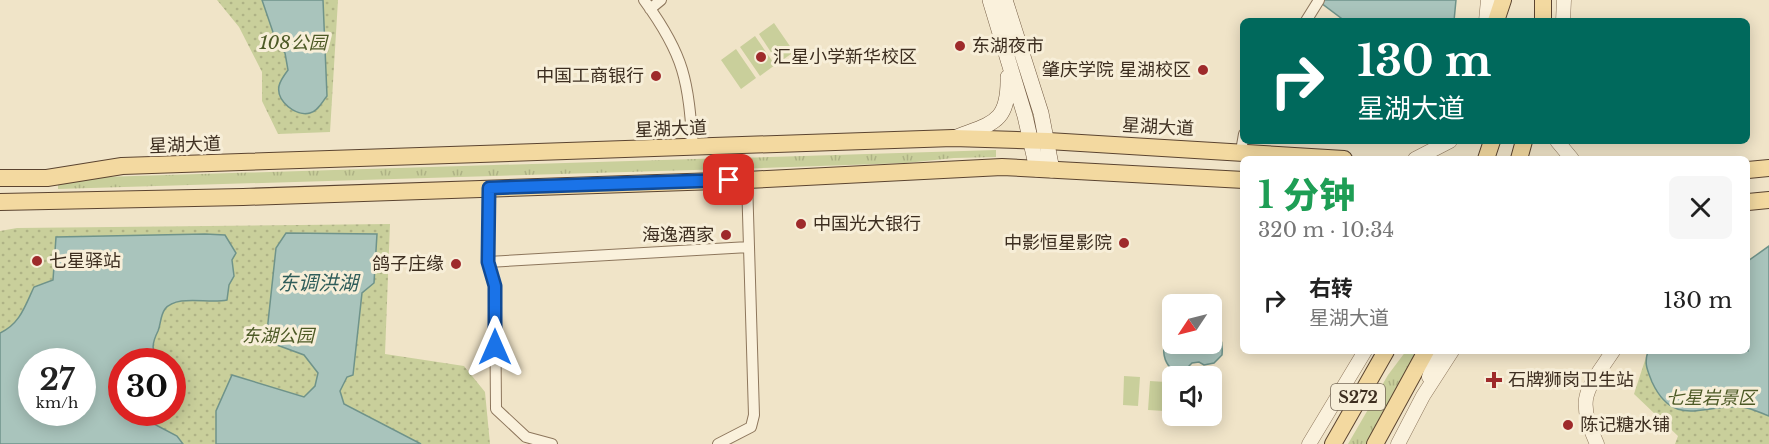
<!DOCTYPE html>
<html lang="zh">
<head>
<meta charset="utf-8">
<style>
	body { margin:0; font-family:"Libre Baskerville","Noto Sans SC",serif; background:#f6f6f6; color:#222; height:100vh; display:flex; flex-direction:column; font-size:22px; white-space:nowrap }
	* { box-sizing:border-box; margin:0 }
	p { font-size:20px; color:#767676 }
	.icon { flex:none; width:33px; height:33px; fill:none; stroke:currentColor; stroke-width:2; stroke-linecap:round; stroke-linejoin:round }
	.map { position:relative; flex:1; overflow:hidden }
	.drawer { position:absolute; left:1240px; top:156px; width:510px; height:198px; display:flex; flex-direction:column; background:#fff; border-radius:9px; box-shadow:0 3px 15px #0003 }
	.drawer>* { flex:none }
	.banner { position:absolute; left:1240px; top:18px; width:510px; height:126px; border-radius:9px; box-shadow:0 3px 15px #0003; background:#00695c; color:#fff; overflow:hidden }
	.needle { width:39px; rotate:235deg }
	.tools { position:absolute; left:1162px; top:294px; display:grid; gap:12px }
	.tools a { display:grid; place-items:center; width:60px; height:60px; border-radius:9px; background:#fff; box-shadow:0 3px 15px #0003; font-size:30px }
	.speed { position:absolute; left:18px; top:348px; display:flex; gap:12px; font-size:30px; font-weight:700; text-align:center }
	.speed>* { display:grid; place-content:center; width:78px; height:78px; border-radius:50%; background:#fff; box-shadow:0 3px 15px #0003; line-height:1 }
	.speed small { font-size:15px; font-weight:400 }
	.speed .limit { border:9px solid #d22; background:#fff; color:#111 }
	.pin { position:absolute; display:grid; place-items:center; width:51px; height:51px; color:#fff; margin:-26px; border-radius:12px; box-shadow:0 3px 9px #0006 }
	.me { position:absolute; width:66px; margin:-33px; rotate:0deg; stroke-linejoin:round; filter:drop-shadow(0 0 4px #0008) }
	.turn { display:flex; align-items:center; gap:21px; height:126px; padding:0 18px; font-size:27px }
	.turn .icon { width:78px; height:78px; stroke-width:2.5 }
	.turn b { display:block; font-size:42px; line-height:51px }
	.round { display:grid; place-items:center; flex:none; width:63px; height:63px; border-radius:9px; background:#f6f6f6 }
	.overview { display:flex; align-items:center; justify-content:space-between; height:102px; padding:0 18px }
	h1 { font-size:36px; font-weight:800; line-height:45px; color:#1e9e55 }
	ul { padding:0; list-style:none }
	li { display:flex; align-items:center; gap:18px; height:84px; padding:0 18px }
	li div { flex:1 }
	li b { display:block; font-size:22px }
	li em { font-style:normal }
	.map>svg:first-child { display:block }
	.grass { fill:url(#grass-tufts) }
	.park { fill:url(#park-dots); fill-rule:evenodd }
	.pitch { fill:#c9cf9b }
	.water { fill:#a9c4bc; stroke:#6f938a; stroke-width:1.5; fill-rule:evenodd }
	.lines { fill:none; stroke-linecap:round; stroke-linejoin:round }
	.minor-casing { stroke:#8d765c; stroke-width:12 }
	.tertiary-casing { stroke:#8d765c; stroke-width:15 }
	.secondary-casing { stroke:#6f573f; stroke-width:16 }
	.primary-casing { stroke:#5b4430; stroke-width:18 }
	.minor { stroke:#faf1dc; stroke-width:10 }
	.tertiary { stroke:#faf1dc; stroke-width:14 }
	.secondary { stroke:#faf1dc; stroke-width:15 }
	.primary { stroke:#f3d9a0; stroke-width:16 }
	.route-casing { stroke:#114b97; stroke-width:15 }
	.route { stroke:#1a73e8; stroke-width:10 }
	.poi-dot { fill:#9e2a2b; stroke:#f7eed8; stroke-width:2 }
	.labels { text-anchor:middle; stroke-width:6; stroke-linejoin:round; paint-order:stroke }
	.shield { fill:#f7eed8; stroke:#756857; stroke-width:1.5 }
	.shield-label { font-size:16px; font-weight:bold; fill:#3d2e20 }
	.park-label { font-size:18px; font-style:italic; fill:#4d5a26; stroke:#f7eed8 }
	.poi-label { font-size:18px; fill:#3d2e20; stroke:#f7eed8; text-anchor:start }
	.street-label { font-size:18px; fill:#3d2e20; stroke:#f7eed8 }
	.water-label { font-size:20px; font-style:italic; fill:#2f5d5a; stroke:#f7eed8 }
</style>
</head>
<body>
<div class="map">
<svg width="1769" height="444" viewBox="0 0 1769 444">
	<defs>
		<pattern id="grass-tufts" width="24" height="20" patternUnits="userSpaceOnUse" patternTransform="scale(1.5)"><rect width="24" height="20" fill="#c9cf9b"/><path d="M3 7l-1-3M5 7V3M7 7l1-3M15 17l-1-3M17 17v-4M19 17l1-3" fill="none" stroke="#aeb285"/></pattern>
		<pattern id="park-dots" width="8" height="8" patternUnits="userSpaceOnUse" patternTransform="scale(1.5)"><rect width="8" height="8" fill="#c9cf9b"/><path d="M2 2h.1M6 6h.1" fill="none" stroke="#aeb285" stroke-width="1.8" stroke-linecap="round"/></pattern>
	</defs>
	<rect width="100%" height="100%" fill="#f0e4c8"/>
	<path class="grass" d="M996 150V157L954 158 906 163 737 169V158Z
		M727 158 728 169 58 189V185L102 177Z
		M1406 351H1419L1370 444H1348L1388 375Z"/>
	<path class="park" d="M217 0H338L330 132 278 134 262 101V72L239 27Z
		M390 224 385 354 464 366 485 392 490 444H0V231L17 228ZM32 362H82V412H32ZM122 362H172V412H122Z
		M1769 246V444H1675L1678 436 1634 394 1648 351H1748V261Z"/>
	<path class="pitch" d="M774 23 794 52 778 63 759 34Z
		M755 36 775 65 760 76 740 47Z
		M736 49 756 78 741 89 721 60Z
		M1124 376 1140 377 1138 406 1123 405Z
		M1150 381 1166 382 1164 411 1148 410Z"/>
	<path class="water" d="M262 0H323L327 96C322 102 318 111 310 113 296 117 276 101 279 86 280 81 285 74 288 70L285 53 276 41Z
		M1317 0H1456L1454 21H1345Z
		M286 233 377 234 374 283 362 293 353 375 347 377 340 391 344 404 421 444H216V411L232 375 304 397 315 386 318 373 304 355 266 341 276 248Z
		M205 234 225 235 236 253 232 260 234 276 229 285 227 300C208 304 177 294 165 309 160 316 161 324 158 331 152 343 151 350 158 361L122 362V412L158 413 153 419 154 424 177 436 183 444H0V333C20 324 25 306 34 287L53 280 56 237ZM32 362H82V412H32Z
		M1769 246V416C1761 413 1751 408 1742 407 1703 404 1674 429 1652 382 1647 369 1644 364 1648 351H1748V261Z
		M1173 328V344H1212V328C1222 334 1223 345 1222 355L1214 363 1204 365 1199 362 1192 363 1188 367 1189 374 1184 376C1161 368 1158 346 1173 328Z"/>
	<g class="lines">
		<g class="minor-casing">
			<path id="minor" d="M644 0C685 56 688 80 693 148
				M650 9 661 0
				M1306 21 1319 0
				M1241 151 1244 134
				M489 188 488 262 749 247
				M488 262 495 286 496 409 526 437 552 444
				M718 444 751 427 754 415 747 180"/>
		</g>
		<g class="tertiary-casing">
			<path id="tertiary" d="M1486 21 1488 0
				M1563 21 1564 0
				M1557 141 1572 159
				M1415 159 1450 141
				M1429 377 1437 351
				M1309 444 1365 351
				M1398 444 1423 396 1452 351
				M1597 444C1575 397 1587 390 1613 351"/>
		</g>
		<g class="secondary-casing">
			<path id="secondary" d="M990 0 1025 116 1037 169
				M1005 0 1041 113 1052 170
				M954 138C992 123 1009 124 1008 77"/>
		</g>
		<g class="primary-casing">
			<path id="primary" d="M1496 21 1503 0
				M1543 21V0
				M1486 159 1492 141
				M1519 159 1524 141
				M1748 170 1769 168
				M0 178H47L122 166 953 138 1048 141 1344 159
				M0 202 243 197 747 180 1002 167 1244 180
				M1748 202 1769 200
				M1333 444 1386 351
				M1375 444 1426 351"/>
		</g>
		<use href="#minor" class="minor"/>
		<use href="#tertiary" class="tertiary"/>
		<use href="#secondary" class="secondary"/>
		<use href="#primary" class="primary"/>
	</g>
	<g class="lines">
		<g class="route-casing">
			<path id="route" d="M495 347V286L488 262 489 188 729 180"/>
		</g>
		<use href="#route" class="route"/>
	</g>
	<g class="poi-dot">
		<circle cx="960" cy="46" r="6"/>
		<circle cx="761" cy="57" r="6"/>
		<circle cx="1203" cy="70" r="6"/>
		<circle cx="656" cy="76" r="6"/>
		<circle cx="801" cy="224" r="6"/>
		<circle cx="726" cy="235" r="6"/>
		<circle cx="1124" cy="243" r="6"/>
		<circle cx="37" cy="261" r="6"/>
		<circle cx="456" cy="264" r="6"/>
		<path d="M1491 371h6v6h6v6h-6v6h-6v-6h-6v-6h6z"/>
		<circle cx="1568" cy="425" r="6"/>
	</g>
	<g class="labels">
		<rect class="shield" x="1331" y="384" width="54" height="26" rx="4.5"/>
		<g class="shield-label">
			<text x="1358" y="403">S272</text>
		</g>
		<g class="park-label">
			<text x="293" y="49">108公园</text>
			<text x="278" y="342">东湖公园</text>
			<text x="1711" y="404">七星岩景区</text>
		</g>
		<g class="poi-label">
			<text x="972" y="52">东湖夜市</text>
			<text x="773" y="63">汇星小学新华校区</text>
			<text x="1191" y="76" text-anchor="end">肇庆学院 星湖校区</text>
			<text x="644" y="82" text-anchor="end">中国工商银行</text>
			<text x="813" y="230">中国光大银行</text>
			<text x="714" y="241" text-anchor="end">海逸酒家</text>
			<text x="1112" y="249" text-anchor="end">中影恒星影院</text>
			<text x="49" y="267">七星驿站</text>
			<text x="444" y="270" text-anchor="end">鸽子庄缘</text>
			<text x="1508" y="386">石牌狮岗卫生站</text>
			<text x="1580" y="431">陈记糖水铺</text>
		</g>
		<g class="street-label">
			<text transform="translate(1158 127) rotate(3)" y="6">星湖大道</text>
			<text transform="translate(671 129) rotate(-2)" y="6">星湖大道</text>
			<text transform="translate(185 145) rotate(-2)" y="6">星湖大道</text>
		</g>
		<g class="water-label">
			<text x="318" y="290">东调洪湖</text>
		</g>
	</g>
</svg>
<div class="tools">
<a><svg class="needle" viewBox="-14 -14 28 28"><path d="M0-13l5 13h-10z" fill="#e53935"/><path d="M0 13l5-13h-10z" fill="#767676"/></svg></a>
<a><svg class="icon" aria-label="sound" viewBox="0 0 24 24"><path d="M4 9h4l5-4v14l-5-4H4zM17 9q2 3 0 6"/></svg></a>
</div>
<div class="speed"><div>27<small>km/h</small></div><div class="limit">30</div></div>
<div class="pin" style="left:729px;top:180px;background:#d93025"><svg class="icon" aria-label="arrive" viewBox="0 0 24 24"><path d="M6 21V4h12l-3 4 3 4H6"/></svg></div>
<svg class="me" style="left:495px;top:347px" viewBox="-20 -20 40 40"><path d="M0-17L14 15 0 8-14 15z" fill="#1a73e8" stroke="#fff" stroke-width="4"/></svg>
<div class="banner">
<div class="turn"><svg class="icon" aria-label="right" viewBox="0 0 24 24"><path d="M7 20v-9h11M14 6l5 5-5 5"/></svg><div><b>130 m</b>星湖大道</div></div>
</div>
<section class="drawer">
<div class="overview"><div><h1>1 分钟</h1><p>320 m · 10:34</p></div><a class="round"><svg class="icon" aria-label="close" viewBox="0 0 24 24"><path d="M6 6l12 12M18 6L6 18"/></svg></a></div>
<ul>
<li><svg class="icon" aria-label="right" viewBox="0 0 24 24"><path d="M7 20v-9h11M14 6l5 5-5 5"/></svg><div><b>右转</b><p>星湖大道</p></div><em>130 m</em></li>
</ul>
</section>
</div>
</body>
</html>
